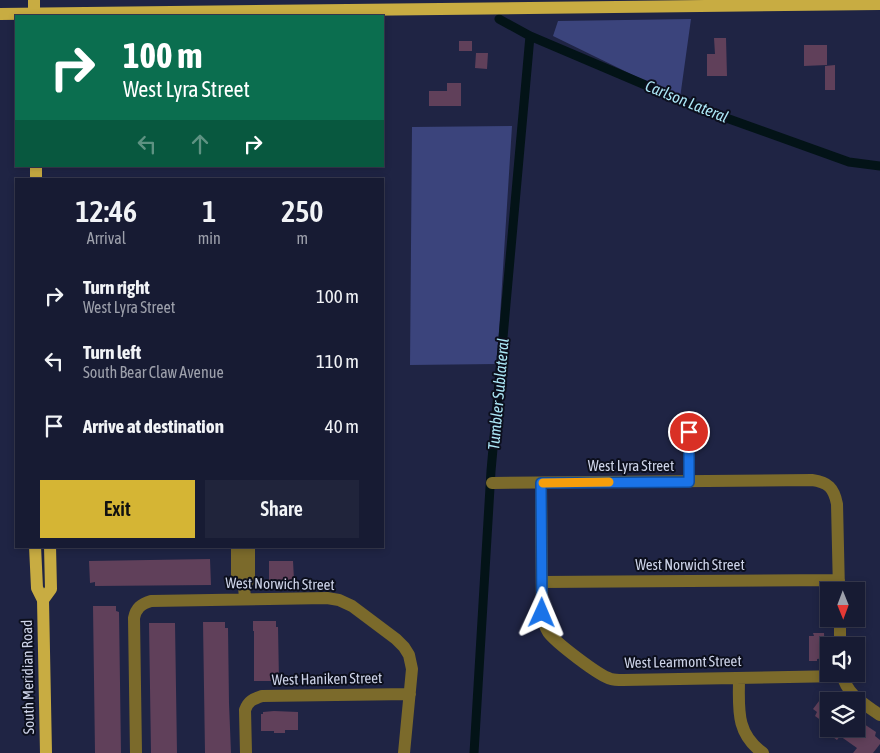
<!DOCTYPE html>
<html lang="en">
<head>
<meta charset="utf-8">
<style>
	body { margin:0; font-family:"Asap Condensed",sans-serif; background:#20243b; color:#f1f3f6; height:100vh; display:flex; flex-direction:column; font-size:19px; white-space:nowrap }
	* { box-sizing:border-box; margin:0 }
	p { font-size:16px; color:#9ea1ac }
	.icon { flex:none; width:28px; height:28px; fill:none; stroke:currentColor; stroke-width:2; stroke-linecap:round; stroke-linejoin:round }
	.map { position:relative; flex:1; overflow:hidden }
	.panel { position:absolute; left:15px; top:178px; width:369px; height:370px; display:flex; flex-direction:column; background:#171b33; border-radius:0px; box-shadow:0 2px 8px #0003,0 0 0 1px #36394e }
	.panel>* { flex:none }
	.banner { position:absolute; left:15px; top:15px; width:369px; height:152px; border-radius:0px; box-shadow:0 2px 8px #0003,0 0 0 1px #36394e; background:#0b6e4f; color:#fff; overflow:hidden }
	.needle { width:32px; rotate:179deg }
	.buttons { position:absolute; left:820px; top:582px; display:grid; gap:10px }
	.buttons a { display:grid; place-items:center; width:45px; height:45px; border-radius:0px; background:#171b33; box-shadow:0 2px 8px #0003,0 0 0 1px #36394e; font-size:25px }
	.pin { position:absolute; display:grid; place-items:center; width:42px; height:42px; color:#fff; margin:-21px; border:2px solid #fff; border-radius:50%; box-shadow:0 1px 5px #0007 }
	.me { position:absolute; width:55px; margin:-28px; rotate:1deg; stroke-linejoin:round; filter:drop-shadow(0 0 4px #0008) }
	.turn { display:flex; align-items:center; gap:18px; height:105px; padding:0 25px; font-size:22px }
	.turn .icon { width:65px; height:65px; stroke-width:2.5 }
	.turn b { display:block; font-size:35px; line-height:42px }
	.lanes { display:flex; align-items:center; height:48px; padding:0 25px; background:#0003; justify-content:center; gap:25px; direction:ltr }
	.lanes .off { opacity:.35 }
	.eta { display:flex; justify-content:space-evenly; align-items:center; height:85px; text-align:center }
	.eta b { font-size:30px; font-weight:600; line-height:35px }
	.button { display:flex; gap:10px; margin-top:auto; padding:10px 25px }
	.button a { flex:1; height:58px; border-radius:0px; background:#d5b534; color:#111; font-size:20px; font-weight:600; line-height:58px; text-align:center }
	.button a+a { background:#20243b; color:#f1f3f6 }
	ul { padding:0; list-style:none }
	li { display:flex; align-items:center; gap:15px; height:65px; padding:0 25px }
	li div { flex:1 }
	li b { display:block; font-size:19px }
	li em { font-style:normal }
	.map>svg:first-child { display:block }
	.green { fill:#3b447c }
	.lines { fill:none; stroke-linecap:round; stroke-linejoin:round }
	.canal { stroke:#031317; stroke-width:9 }
	.building { fill:#60405a }
	.minor { stroke:#7b6a2b; stroke-width:12 }
	.major { stroke:#c8ac42; stroke-width:12 }
	.route-casing { stroke:#114b97; stroke-width:12 }
	.route { stroke:#1a73e8; stroke-width:9 }
	.slow { stroke:#f59e0b; stroke-width:9 }
	.labels { text-anchor:middle; stroke-width:4; stroke-linejoin:round; paint-order:stroke }
	.street-label { font-size:15px; fill:#cdd3e8; stroke:#0c0f1d }
	.water-label { font-size:16px; font-style:italic; fill:#ace7f6; stroke:#0c0f1d }
</style>
</head>
<body>
<div class="map">
<svg width="880" height="753" viewBox="0 0 880 753">
	<rect width="100%" height="100%" fill="#1f2444"/>
	<path class="green" d="M691 19 680 98 553 36 558 21Z
		M512 126 497 364 410 365 412 127Z"/>
	<g class="lines">
		<path class="canal" d="M499 19 530 36 704 110 849 162 880 166
			M474 753 491 471 530 36"/>
	</g>
	<path class="building" d="M714 38H726L727 76H707V54H715Z
		M459 41H472V51H459Z
		M804 45H827V65L804 66Z
		M476 53H488L487 69 475 68Z
		M835 65V90H825V66Z
		M447 83H461V106H429V91H447Z
		M210 559 211 585 95 586V582L90 583 89 561Z
		M269 561H293L294 580 269 581Z
		M93 606H116V611L119 612 121 753H95Z
		M253 621H276V627H278L279 681H254V631H253Z
		M203 622H225V628H228L229 703 231 753H205Z
		M149 623H175L177 753H151Z
		M813 633H824L825 658 817 659V661H809V636H814Z
		M829 692V726L815 716 817 712 813 709 822 697 824 698Z
		M274 711 298 712V730H285V733H274V731H261V714H263V712Z
		M856 722 863 727 864 724 876 732 875 736 880 740V744L873 753H853L857 748 840 736 837 740 822 729H856Z"/>
	<g class="lines">
		<path class="minor" d="M689 482V432
			M492 483 812 480C828 482 834 488 837 504L839 591
			M541 483 542 613C543 620 544 626 548 632 555 642 599 676 611 679 614 680 619 680 623 680L842 676
			M237 546V581L244 586
			M542 582 839 580
			M245 599 244 586 249 580V546
			M840 619V646
			M842 674C847 695 863 703 880 715
			M739 678C739 708 735 733 763 753
			M136 753 134 618C136 608 141 604 151 601L327 598 339 600 352 606 396 639 404 647 409 655 412 669 404 753
			M246 753 245 710C248 701 253 699 262 696L410 694"/>
		<path class="major" d="M34 0V16
			M0 14 880 4
			M36 166V179
			M35 546 37 588 43 600 46 753
			M43 600 51 589 50 546"/>
	</g>
	<g class="lines">
		<g class="route-casing">
			<path id="route" d="M542 613 541 483 689 482V432"/>
		</g>
		<use href="#route" class="route"/>
		<path class="slow" d="M543 483 609 482"/>
	</g>
	<g class="labels">
		<g class="street-label">
			<text x="631" y="471">West Lyra Street</text>
			<text x="690" y="570">West Norwich Street</text>
			<text transform="translate(280 584) rotate(1)" y="5">West Norwich Street</text>
			<text transform="translate(683 662) rotate(-1)" y="5">West Learmont Street</text>
			<text transform="translate(28 677) rotate(-91)" y="5">South Meridian Road</text>
			<text transform="translate(327 679) rotate(-1)" y="5">West Haniken Street</text>
		</g>
		<g class="water-label">
			<text transform="translate(687 101) rotate(22)" y="6">Carlson Lateral</text>
			<text transform="translate(498 394) rotate(-85)" y="6">Tumbler Sublateral</text>
		</g>
	</g>
</svg>
<div class="buttons">
<a><svg class="needle" viewBox="-14 -14 28 28"><path d="M0-13l5 13h-10z" fill="#e53935"/><path d="M0 13l5-13h-10z" fill="#9ea1ac"/></svg></a>
<a><svg class="icon" aria-label="sound" viewBox="0 0 24 24"><path d="M4 9h4l5-4v14l-5-4H4zM17 9q2 3 0 6"/></svg></a>
<a><svg class="icon" aria-label="layers" viewBox="0 0 24 24"><path d="M12 4l9 5-9 5-9-5zM3 14l9 5 9-5"/></svg></a>
</div>
<div class="pin" style="left:689px;top:432px;background:#d93025"><svg class="icon" aria-label="arrive" viewBox="0 0 24 24"><path d="M6 21V4h12l-3 4 3 4H6"/></svg></div>
<svg class="me" style="left:542px;top:613px" viewBox="-20 -20 40 40"><path d="M0-17L14 15 0 8-14 15z" fill="#1a73e8" stroke="#fff" stroke-width="4"/></svg>
<div class="banner">
<div class="turn"><svg class="icon" aria-label="right" viewBox="0 0 24 24"><path d="M7 20v-9h11M14 6l5 5-5 5"/></svg><div><b>100 m</b>West Lyra Street</div></div>
<div class="lanes"><svg class="icon off" aria-label="left" viewBox="0 0 24 24"><path d="M17 20v-9H6M10 6l-5 5 5 5"/></svg><svg class="icon off" aria-label="ahead" viewBox="0 0 24 24"><path d="M12 20V5M6 11l6-6 6 6"/></svg><svg class="icon" aria-label="right" viewBox="0 0 24 24"><path d="M7 20v-9h11M14 6l5 5-5 5"/></svg></div>
</div>
<section class="panel">
<div class="eta">
<div><b>12:46</b><p>Arrival</p></div>
<div><b>1</b><p>min</p></div>
<div><b>250</b><p>m</p></div>
</div>
<ul>
<li><svg class="icon" aria-label="right" viewBox="0 0 24 24"><path d="M7 20v-9h11M14 6l5 5-5 5"/></svg><div><b>Turn right</b><p>West Lyra Street</p></div><em>100 m</em></li>
<li><svg class="icon" aria-label="left" viewBox="0 0 24 24"><path d="M17 20v-9H6M10 6l-5 5 5 5"/></svg><div><b>Turn left</b><p>South Bear Claw Avenue</p></div><em>110 m</em></li>
<li><svg class="icon" aria-label="arrive" viewBox="0 0 24 24"><path d="M6 21V4h12l-3 4 3 4H6"/></svg><div><b>Arrive at destination</b></div><em>40 m</em></li>
</ul>
<div class="button"><a>Exit</a><a>Share</a></div>
</section>
</div>
</body>
</html>
